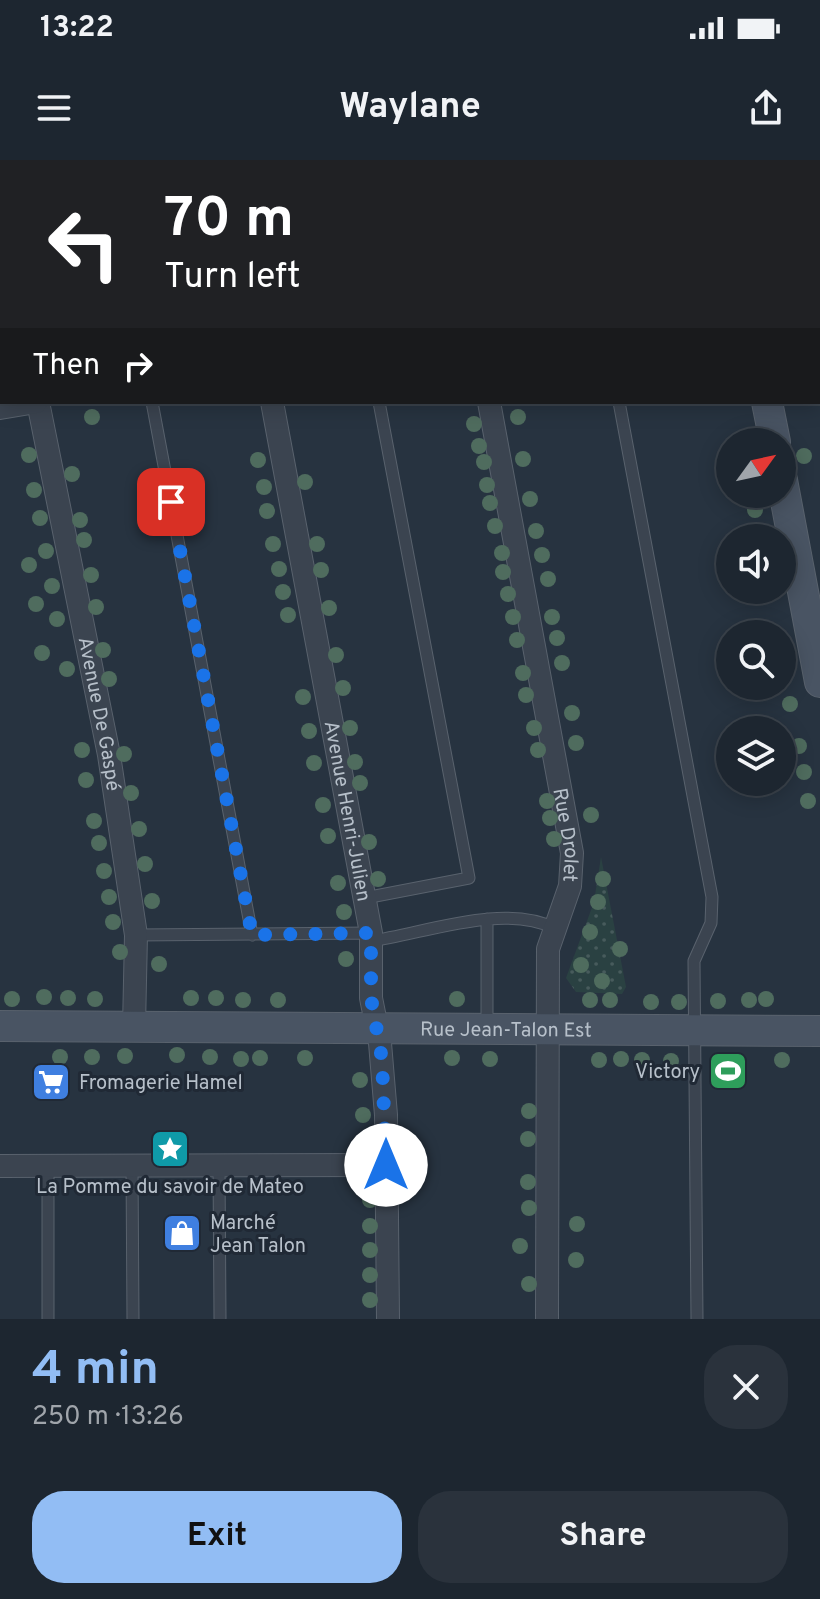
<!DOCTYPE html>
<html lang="en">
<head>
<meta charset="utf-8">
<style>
	body { margin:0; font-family:Overpass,sans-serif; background:#2a323c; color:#f1f3f6; height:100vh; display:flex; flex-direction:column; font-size:30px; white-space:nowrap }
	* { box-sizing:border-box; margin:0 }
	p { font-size:26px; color:#a0a5ab }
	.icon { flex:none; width:44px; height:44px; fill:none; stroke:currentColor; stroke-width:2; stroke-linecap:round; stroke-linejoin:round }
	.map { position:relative; height:1159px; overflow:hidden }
	.sheet { display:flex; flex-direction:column; background:#1d2630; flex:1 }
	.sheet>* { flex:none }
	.top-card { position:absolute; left:0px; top:0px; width:820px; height:244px; box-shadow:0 4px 20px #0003,0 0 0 2px #3b434c; background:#202124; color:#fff; overflow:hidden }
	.needle { width:52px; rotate:57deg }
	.fabs { position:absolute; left:716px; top:268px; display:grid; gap:16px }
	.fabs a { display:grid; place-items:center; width:80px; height:80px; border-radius:50%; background:#1d2630; box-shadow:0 4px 20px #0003,0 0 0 2px #3b434c; font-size:40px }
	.pin { position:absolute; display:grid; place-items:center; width:68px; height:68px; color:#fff; margin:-34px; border-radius:16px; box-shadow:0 4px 12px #0006 }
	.me { position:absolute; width:88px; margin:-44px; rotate:0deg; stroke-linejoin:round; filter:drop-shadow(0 0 6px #0008) }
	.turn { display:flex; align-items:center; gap:28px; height:168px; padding:0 32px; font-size:36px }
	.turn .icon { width:104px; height:104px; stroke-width:2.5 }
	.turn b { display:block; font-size:56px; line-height:68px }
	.then { display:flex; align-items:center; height:76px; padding:0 32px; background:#0003; gap:16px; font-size:30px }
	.round { display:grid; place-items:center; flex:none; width:84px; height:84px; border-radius:32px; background:#2a323c }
	.head { display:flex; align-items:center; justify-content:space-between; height:136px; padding:0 32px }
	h1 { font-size:48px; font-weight:700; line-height:60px; color:#92bdf4 }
	.primary-button { display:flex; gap:16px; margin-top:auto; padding:16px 32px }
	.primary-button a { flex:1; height:92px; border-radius:32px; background:#92bdf4; color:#111; font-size:32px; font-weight:700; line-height:92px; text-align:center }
	.primary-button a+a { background:#2a323c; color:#f1f3f6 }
	.status { display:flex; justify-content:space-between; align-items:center; height:56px; padding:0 40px; background:#1d2630; direction:ltr }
	.status svg { height:22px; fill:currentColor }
	header { display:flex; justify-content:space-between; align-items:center; height:104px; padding:0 32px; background:#1d2630; font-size:36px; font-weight:700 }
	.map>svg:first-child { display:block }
	.grass { fill:url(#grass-dots) }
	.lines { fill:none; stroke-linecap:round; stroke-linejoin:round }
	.lane-casing { stroke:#59626d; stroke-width:13 }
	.street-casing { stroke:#59626d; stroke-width:24 }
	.secondary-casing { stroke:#59626d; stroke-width:32 }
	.lane { stroke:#3b4450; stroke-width:11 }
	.street { stroke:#3b4450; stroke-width:22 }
	.secondary { stroke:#495463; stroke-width:30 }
	.tree { fill:#4f6c5e }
	.route { stroke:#1a73e8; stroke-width:14; stroke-dasharray:0 25.2 }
	.labels { text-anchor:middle; stroke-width:6; stroke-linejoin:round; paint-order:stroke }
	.street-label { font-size:20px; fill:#b7c0ca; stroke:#202935 }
	.poi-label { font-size:20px; fill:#b7c0ca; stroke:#202935; text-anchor:start }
</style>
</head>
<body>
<div class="status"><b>13:22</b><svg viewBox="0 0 49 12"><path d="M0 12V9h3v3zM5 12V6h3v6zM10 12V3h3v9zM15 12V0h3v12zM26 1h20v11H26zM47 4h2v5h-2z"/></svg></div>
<header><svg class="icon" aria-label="menu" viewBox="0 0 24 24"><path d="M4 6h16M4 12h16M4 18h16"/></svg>Waylane<svg class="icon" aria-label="share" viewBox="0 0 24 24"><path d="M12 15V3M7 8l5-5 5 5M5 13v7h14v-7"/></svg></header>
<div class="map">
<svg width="820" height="1159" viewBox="0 0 820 1159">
	<defs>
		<pattern id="grass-dots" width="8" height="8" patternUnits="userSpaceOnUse" patternTransform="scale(2)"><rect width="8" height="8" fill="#2a4142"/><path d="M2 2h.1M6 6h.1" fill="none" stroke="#475b5c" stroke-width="1.8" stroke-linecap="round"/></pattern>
	</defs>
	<rect width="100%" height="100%" fill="#273340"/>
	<path class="grass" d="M601 697 626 827 622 834 576 832 566 818 594 742Z"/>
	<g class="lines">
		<g class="lane-casing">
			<path id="lane" d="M333 0 334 2
				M574 0V2
				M152 242 252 775
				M619 242 712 737 711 763 694 801 697 1159
				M365 738 469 718 379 242
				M487 759V867
				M136 775 371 773
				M371 781C426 773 503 743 554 768
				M48 1006V1159
				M132 1006 133 1159
				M219 1006 220 1158"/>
		</g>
		<g class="street-casing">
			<g id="street">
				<path d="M225 0V2"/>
				<path d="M445 0V2"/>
				<path d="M0 36 2 46"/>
				<path d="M818 92H820"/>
				<path id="s1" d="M38 242 109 595 136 775 134 867"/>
				<path id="s2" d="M272 242 371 773V838L380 883 386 955 388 1159"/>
				<path id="s3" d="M489 242 572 693 570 726 548 789 547 1159"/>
				<path d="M0 248 36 242"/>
				<path d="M0 1006 386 1005"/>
			</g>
		</g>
		<g class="secondary-casing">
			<g id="secondary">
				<path d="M724 0V2"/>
				<path d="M767 242 775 282"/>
				<path d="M782 320 820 522"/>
				<path id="s4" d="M0 866 820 871"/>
			</g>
		</g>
		<use href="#lane" class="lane"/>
		<use href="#street" class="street"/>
		<use href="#secondary" class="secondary"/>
	</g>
	<g class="tree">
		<circle cx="92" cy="257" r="8"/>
		<circle cx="518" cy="257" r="8"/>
		<circle cx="474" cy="264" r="8"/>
		<circle cx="479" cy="286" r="8"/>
		<circle cx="29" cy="295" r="8"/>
		<circle cx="804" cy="296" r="8"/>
		<circle cx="523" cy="299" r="8"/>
		<circle cx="258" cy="300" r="8"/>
		<circle cx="484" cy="302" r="8"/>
		<circle cx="72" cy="314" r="8"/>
		<circle cx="305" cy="322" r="8"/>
		<circle cx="487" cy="325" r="8"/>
		<circle cx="264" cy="327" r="8"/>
		<circle cx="34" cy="330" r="8"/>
		<circle cx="530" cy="339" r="8"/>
		<circle cx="490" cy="343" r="8"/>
		<circle cx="755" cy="350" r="8"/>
		<circle cx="267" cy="351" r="8"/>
		<circle cx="40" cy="358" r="8"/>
		<circle cx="80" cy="360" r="8"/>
		<circle cx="495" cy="366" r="8"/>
		<circle cx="536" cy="371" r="8"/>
		<circle cx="84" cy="380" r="8"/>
		<circle cx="273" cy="384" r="8"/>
		<circle cx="317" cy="384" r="8"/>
		<circle cx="46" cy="391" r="8"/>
		<circle cx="502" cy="393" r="8"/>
		<circle cx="542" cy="395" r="8"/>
		<circle cx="29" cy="405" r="8"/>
		<circle cx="279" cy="409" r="8"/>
		<circle cx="321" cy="410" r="8"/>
		<circle cx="503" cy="412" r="8"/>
		<circle cx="91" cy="415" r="8"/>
		<circle cx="548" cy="419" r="8"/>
		<circle cx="52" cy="426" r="8"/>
		<circle cx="283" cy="432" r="8"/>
		<circle cx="508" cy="434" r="8"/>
		<circle cx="36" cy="444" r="8"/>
		<circle cx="96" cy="447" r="8"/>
		<circle cx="329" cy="448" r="8"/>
		<circle cx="288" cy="455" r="8"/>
		<circle cx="513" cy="457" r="8"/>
		<circle cx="552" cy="457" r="8"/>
		<circle cx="57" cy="459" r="8"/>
		<circle cx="557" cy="478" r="8"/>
		<circle cx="517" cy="480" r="8"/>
		<circle cx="103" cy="490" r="8"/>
		<circle cx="42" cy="493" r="8"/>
		<circle cx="336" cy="495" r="8"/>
		<circle cx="562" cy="503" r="8"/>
		<circle cx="67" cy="509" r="8"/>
		<circle cx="523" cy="513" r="8"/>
		<circle cx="109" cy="519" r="8"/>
		<circle cx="343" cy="528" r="8"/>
		<circle cx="526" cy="535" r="8"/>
		<circle cx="303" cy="537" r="8"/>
		<circle cx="790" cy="544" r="8"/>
		<circle cx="572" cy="553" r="8"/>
		<circle cx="350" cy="568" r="8"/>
		<circle cx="534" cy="568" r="8"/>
		<circle cx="309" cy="571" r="8"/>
		<circle cx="576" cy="583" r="8"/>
		<circle cx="799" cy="586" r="8"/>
		<circle cx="82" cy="590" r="8"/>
		<circle cx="538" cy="590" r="8"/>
		<circle cx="124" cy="594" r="8"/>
		<circle cx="355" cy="602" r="8"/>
		<circle cx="314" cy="603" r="8"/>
		<circle cx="804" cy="612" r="8"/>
		<circle cx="86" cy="620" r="8"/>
		<circle cx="360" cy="623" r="8"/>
		<circle cx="131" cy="633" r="8"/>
		<circle cx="547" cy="641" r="8"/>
		<circle cx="808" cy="641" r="8"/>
		<circle cx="323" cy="645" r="8"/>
		<circle cx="591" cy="655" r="8"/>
		<circle cx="550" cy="658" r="8"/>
		<circle cx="94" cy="661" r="8"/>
		<circle cx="139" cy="669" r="8"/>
		<circle cx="328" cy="676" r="8"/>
		<circle cx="554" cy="679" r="8"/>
		<circle cx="369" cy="682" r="8"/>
		<circle cx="99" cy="683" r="8"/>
		<circle cx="145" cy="704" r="8"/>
		<circle cx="104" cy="711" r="8"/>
		<circle cx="378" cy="719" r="8"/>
		<circle cx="603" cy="719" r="8"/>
		<circle cx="338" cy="723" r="8"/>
		<circle cx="109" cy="737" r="8"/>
		<circle cx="152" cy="741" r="8"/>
		<circle cx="598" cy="742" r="8"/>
		<circle cx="344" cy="752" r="8"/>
		<circle cx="113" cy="762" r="8"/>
		<circle cx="590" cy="772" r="8"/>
		<circle cx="620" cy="789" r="8"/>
		<circle cx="120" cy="792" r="8"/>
		<circle cx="346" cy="799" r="8"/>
		<circle cx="159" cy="804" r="8"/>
		<circle cx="581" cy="805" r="8"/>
		<circle cx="602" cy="821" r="8"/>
		<circle cx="44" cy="837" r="8"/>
		<circle cx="68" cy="838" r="8"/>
		<circle cx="191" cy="838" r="8"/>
		<circle cx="216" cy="838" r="8"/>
		<circle cx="12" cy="839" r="8"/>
		<circle cx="95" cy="839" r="8"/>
		<circle cx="457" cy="839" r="8"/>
		<circle cx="766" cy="839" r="8"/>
		<circle cx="243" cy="840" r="8"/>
		<circle cx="278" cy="840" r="8"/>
		<circle cx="590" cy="840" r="8"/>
		<circle cx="610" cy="840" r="8"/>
		<circle cx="749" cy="840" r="8"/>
		<circle cx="718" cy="841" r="8"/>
		<circle cx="651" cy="842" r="8"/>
		<circle cx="679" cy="842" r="8"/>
		<circle cx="177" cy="895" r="8"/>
		<circle cx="125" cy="896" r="8"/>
		<circle cx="60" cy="897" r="8"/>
		<circle cx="92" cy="897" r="8"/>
		<circle cx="210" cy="897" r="8"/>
		<circle cx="260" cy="898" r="8"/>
		<circle cx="305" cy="898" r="8"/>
		<circle cx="452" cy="898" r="8"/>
		<circle cx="241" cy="899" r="8"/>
		<circle cx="490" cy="899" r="8"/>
		<circle cx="621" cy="899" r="8"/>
		<circle cx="599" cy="900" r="8"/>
		<circle cx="642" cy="900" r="8"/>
		<circle cx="782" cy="900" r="8"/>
		<circle cx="671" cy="901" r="8"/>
		<circle cx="726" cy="902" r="8"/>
		<circle cx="360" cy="920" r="8"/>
		<circle cx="529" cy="951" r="8"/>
		<circle cx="363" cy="955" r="8"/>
		<circle cx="528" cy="979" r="8"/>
		<circle cx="366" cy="980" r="8"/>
		<circle cx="528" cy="1022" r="8"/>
		<circle cx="370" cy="1040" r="8"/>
		<circle cx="529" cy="1048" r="8"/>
		<circle cx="577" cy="1064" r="8"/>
		<circle cx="370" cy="1066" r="8"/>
		<circle cx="520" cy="1086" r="8"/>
		<circle cx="370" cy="1090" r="8"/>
		<circle cx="576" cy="1100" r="8"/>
		<circle cx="370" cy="1115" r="8"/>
		<circle cx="529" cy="1124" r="8"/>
		<circle cx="370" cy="1140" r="8"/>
	</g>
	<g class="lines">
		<path class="route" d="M171 342 252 775 371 773V838L382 899 386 1005"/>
	</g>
	<defs>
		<g id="stadium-square" transform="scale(2)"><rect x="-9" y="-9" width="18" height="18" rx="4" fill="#2e9e5b" stroke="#202935"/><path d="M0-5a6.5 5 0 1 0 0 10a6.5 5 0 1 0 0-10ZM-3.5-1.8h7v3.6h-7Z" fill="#fff"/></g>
		<g id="supermarket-square" transform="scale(2)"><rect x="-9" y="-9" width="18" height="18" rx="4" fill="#3f7fe0" stroke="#202935"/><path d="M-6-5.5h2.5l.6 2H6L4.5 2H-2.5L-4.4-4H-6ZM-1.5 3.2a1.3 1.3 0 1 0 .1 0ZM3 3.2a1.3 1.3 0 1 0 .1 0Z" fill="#fff"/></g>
		<g id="sight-square" transform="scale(2)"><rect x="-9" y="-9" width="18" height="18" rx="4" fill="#0f9aa8" stroke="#202935"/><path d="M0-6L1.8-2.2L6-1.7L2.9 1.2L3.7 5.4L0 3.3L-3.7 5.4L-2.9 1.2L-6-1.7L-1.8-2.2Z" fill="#fff"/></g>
		<g id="shop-square" transform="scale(2)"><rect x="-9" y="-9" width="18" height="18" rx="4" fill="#3f7fe0" stroke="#202935"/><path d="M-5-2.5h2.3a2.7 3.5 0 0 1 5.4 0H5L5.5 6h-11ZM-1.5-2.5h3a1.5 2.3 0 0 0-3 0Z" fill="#fff"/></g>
	</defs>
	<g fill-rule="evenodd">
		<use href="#stadium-square" x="728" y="911"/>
		<use href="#supermarket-square" x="51" y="922"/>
		<use href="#sight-square" x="170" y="989"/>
		<use href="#shop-square" x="182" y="1073"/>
	</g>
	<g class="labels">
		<g class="street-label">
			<text dy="7" stroke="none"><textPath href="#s1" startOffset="318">Avenue De Gaspé</textPath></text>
			<text dy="7" stroke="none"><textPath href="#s2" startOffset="416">Avenue Henri-Julien</textPath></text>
			<text dy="7" stroke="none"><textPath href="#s3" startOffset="440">Rue Drolet</textPath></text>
			<text dy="7" stroke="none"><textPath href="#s4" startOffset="506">Rue Jean-Talon Est</textPath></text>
		</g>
		<g class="poi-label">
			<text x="700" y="918" text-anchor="end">Victory</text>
			<text x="79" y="929">Fromagerie Hamel</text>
			<text x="170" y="1033" text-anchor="middle">La Pomme du savoir de Mateo</text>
			<text x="210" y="1069">Marché<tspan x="210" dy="23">Jean Talon</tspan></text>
		</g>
	</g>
</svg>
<div class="fabs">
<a><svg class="needle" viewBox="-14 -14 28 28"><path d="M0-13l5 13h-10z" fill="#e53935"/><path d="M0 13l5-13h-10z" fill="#a0a5ab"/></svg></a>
<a><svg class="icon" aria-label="sound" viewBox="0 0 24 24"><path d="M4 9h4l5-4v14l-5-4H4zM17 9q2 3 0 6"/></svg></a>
<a><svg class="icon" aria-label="search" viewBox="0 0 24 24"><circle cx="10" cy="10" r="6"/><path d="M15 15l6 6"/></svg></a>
<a><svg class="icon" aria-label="layers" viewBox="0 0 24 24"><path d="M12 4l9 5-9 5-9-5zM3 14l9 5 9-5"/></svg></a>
</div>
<div class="pin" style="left:171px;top:342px;background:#d93025"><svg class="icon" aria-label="arrive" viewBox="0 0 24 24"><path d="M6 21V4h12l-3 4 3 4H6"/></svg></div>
<svg class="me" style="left:386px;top:1005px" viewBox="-20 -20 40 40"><circle r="19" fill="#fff"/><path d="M0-13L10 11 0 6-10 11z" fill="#1a73e8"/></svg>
<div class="top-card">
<div class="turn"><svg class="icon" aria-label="left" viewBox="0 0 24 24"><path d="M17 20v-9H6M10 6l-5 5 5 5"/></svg><div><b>70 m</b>Turn left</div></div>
<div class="then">Then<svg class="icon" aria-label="right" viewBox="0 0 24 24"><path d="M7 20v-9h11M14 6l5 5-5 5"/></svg></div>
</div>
</div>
<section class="sheet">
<div class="head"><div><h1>4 min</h1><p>250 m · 13:26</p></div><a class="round"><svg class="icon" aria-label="close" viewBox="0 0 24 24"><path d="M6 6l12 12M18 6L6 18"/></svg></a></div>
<div class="primary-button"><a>Exit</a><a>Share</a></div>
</section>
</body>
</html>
